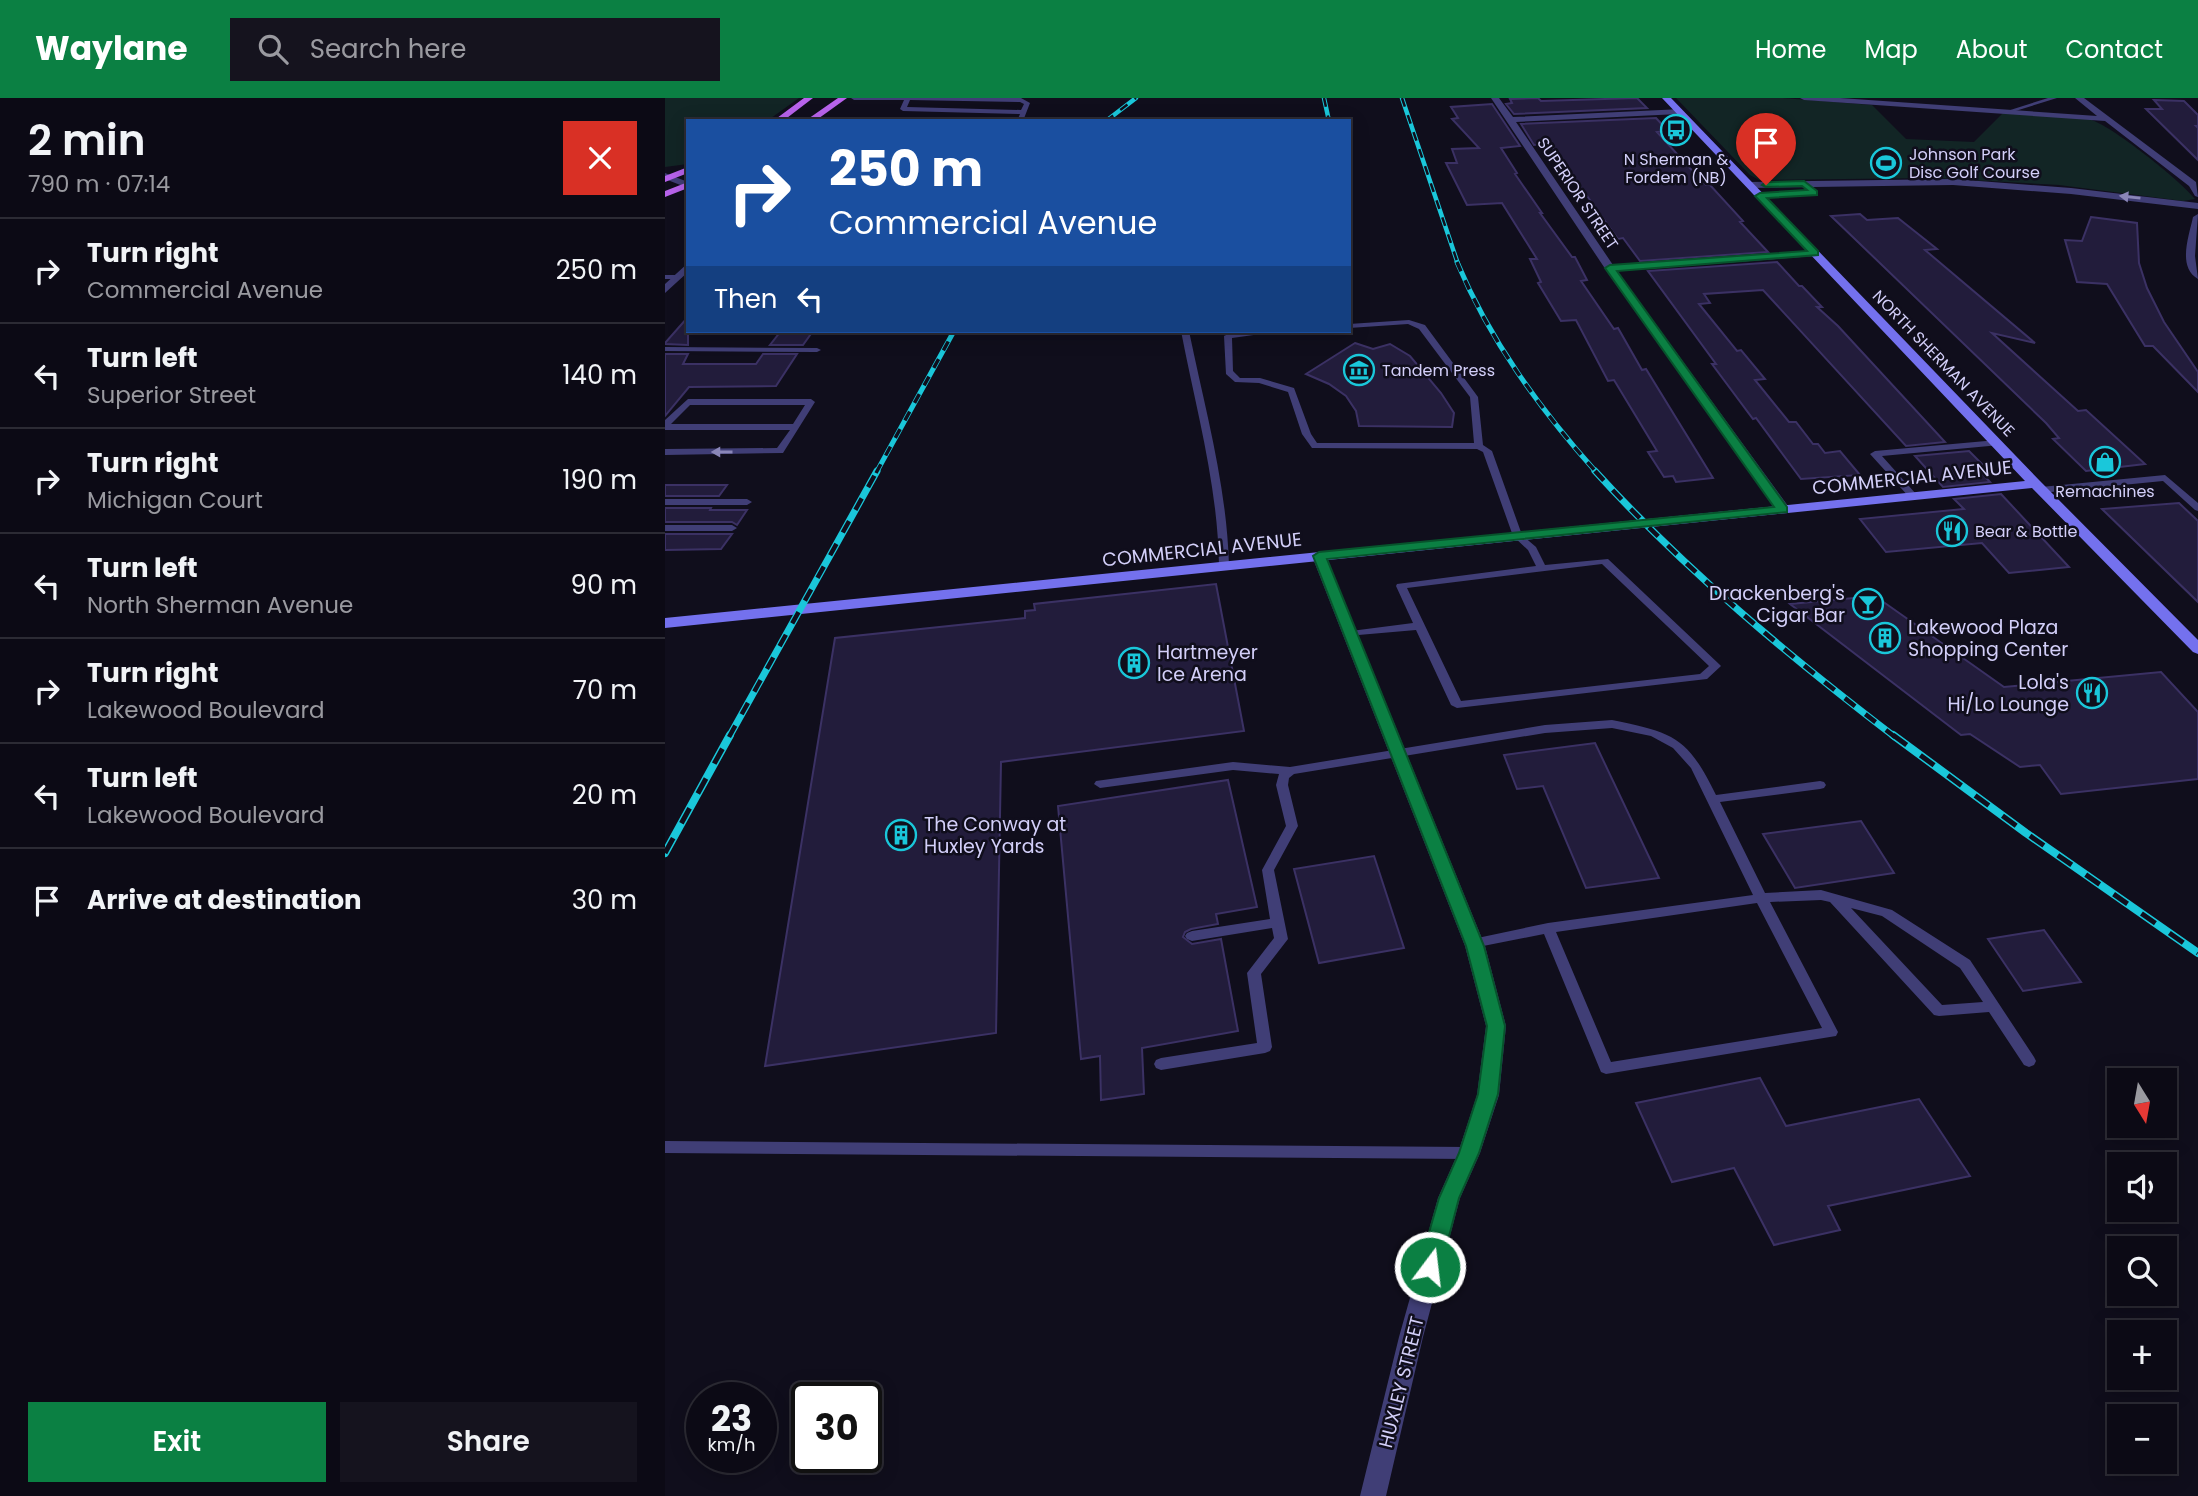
<!DOCTYPE html>
<html lang="en">
<head>
<meta charset="utf-8">
<style>
	body { margin:0; font-family:Poppins,sans-serif; background:#15131e; color:#f1f3f6; height:100vh; display:flex; flex-direction:column; font-size:26px; white-space:nowrap }
	* { box-sizing:border-box; margin:0 }
	p { font-size:23px; color:#9a9aa0 }
	.icon { flex:none; width:38px; height:38px; fill:none; stroke:currentColor; stroke-width:2; stroke-linecap:round; stroke-linejoin:round }
	.map { position:relative; flex:1; overflow:hidden }
	.sheet { display:flex; flex-direction:column; background:#0c0a15; width:665px }
	.sheet>* { flex:none }
	.top-card { position:absolute; left:21px; top:21px; width:665px; height:214px; border-radius:0px; box-shadow:0 4px 18px #0003,0 0 0 2px #2c2b34; background:#1a4fa0; color:#fff; overflow:hidden }
	.needle { width:46px; rotate:169deg }
	.buttons { position:absolute; left:1442px; top:970px; display:grid; gap:14px }
	.buttons a { display:grid; place-items:center; width:70px; height:70px; border-radius:0px; background:#0c0a15; box-shadow:0 4px 18px #0003,0 0 0 2px #2c2b34; font-size:35px }
	.speed { position:absolute; left:21px; top:1284px; display:flex; gap:14px; font-size:35px; font-weight:700; text-align:center }
	.speed>* { display:grid; place-content:center; width:91px; height:91px; border-radius:50%; background:#0c0a15; box-shadow:0 4px 18px #0003,0 0 0 2px #2c2b34; line-height:1 }
	.speed small { font-size:18px; font-weight:400 }
	.speed .limit { border:4px solid #111; border-radius:10px; background:#fff; color:#111 }
	.pin { position:absolute; display:grid; place-items:center; width:60px; height:60px; color:#fff; margin:-72px -30px; border-radius:50% 50% 50% 0; rotate:-45deg; box-shadow:0 0 7px #0007 }
	.pin .icon { rotate:45deg }
	.me { position:absolute; width:77px; margin:-38px; rotate:15deg; stroke-linejoin:round; filter:drop-shadow(0 0 5px #0008) }
	.turn { display:flex; align-items:center; gap:24px; height:147px; padding:0 28px; font-size:32px }
	.turn .icon { width:91px; height:91px; stroke-width:2.5 }
	.turn b { display:block; font-size:49px; line-height:60px }
	.then { display:flex; align-items:center; height:66px; padding:0 28px; background:#0003; gap:14px; font-size:26px }
	.round { display:grid; place-items:center; flex:none; width:74px; height:74px; border-radius:0px; background:#15131e }
	.summary { display:flex; align-items:center; justify-content:space-between; height:119px; padding:0 28px }
	h1 { font-size:42px; font-weight:600; line-height:52px }
	.cta { display:flex; gap:14px; margin-top:auto; padding:14px 28px }
	.cta a { flex:1; height:80px; border-radius:0px; background:#0b8043; color:#fff; font-size:28px; font-weight:600; line-height:80px; text-align:center }
	.cta a+a { background:#15131e; color:#f1f3f6 }
	ul { padding:0; list-style:none }
	li { display:flex; align-items:center; gap:21px; height:105px; padding:0 28px; border-top:2px solid #2c2b34 }
	li div { flex:1 }
	li b { display:block; font-size:26px }
	li em { font-style:normal }
	header { display:flex; align-items:center; gap:42px; box-sizing:border-box; height:98px; padding:0 35px; background:#0b8043; color:#fff }
	header strong { font-size:33px }
	nav { display:flex; gap:38px; margin-inline-start:auto; font-size:24px }
	.search { width:490px; height:63px; background:#15131e; display:flex; align-items:center; gap:18px; box-sizing:border-box; padding:0 24px; border-radius:0px; color:#9a9aa0; font-size:26px }
	main { display:flex; flex:1; min-height:0 }
	.map>svg:first-child { display:block }
	.green { fill:#122525 }
	.building { fill:#221c3b; stroke:#3b3164; stroke-width:2 }
	.lines { fill:none; stroke-linecap:round; stroke-linejoin:round }
	.lane { fill:#403e76; fill-rule:evenodd }
	.street { fill:#403e76; fill-rule:evenodd }
	.secondary { fill:#7471ee; fill-rule:evenodd }
	.primary { fill:#b863ec; fill-rule:evenodd }
	.rail-far3-casing { stroke:#1ac7da; stroke-width:4.5 }
	.rail-far2-casing { stroke:#1ac7da; stroke-width:5 }
	.rail-far1-casing { stroke:#1ac7da; stroke-width:7 }
	.rail-casing { stroke:#1ac7da; stroke-width:8 }
	.rail-far3 { stroke:#100e1c; stroke-width:2.5; stroke-dasharray:9; stroke-linecap:butt }
	.rail-far2 { stroke:#100e1c; stroke-width:3.5; stroke-dasharray:10; stroke-linecap:butt }
	.rail-far1 { stroke:#100e1c; stroke-width:4.5; stroke-dasharray:13; stroke-linecap:butt }
	.rail { stroke:#100e1c; stroke-width:5; stroke-dasharray:17; stroke-linecap:butt }
	.oneway { fill:#8a86b8 }
	.route { fill:#0b8043; stroke:#07532c; stroke-width:2 }
	.labels { text-anchor:middle; stroke-width:5; stroke-linejoin:round; paint-order:stroke }
	.far-poi-label { font-size:16px; fill:#d3cff9; stroke:#100e1c; text-anchor:start }
	.far-street-label { font-size:16px; fill:#d3cff9; stroke:#100e1c }
	.street-label { font-size:19px; fill:#d3cff9; stroke:#100e1c }
	.poi-label { font-size:19px; fill:#d3cff9; stroke:#100e1c; text-anchor:start }
</style>
</head>
<body>
<header>
<strong>Waylane</strong>
<div class="search"><svg class="icon" aria-label="search" viewBox="0 0 24 24"><circle cx="10" cy="10" r="6"/><path d="M15 15l6 6"/></svg>Search here</div>
<nav><a>Home</a><a>Map</a><a>About</a><a>Contact</a></nav>
</header>
<main>
<section class="sheet">
<div class="summary"><div><h1>2 min</h1><p>790 m · 07:14</p></div><a class="round" style="background:#d93025;color:#fff"><svg class="icon" aria-label="close" viewBox="0 0 24 24"><path d="M6 6l12 12M18 6L6 18"/></svg></a></div>
<ul>
<li><svg class="icon" aria-label="right" viewBox="0 0 24 24"><path d="M7 20v-9h11M14 6l5 5-5 5"/></svg><div><b>Turn right</b><p>Commercial Avenue</p></div><em>250 m</em></li>
<li><svg class="icon" aria-label="left" viewBox="0 0 24 24"><path d="M17 20v-9H6M10 6l-5 5 5 5"/></svg><div><b>Turn left</b><p>Superior Street</p></div><em>140 m</em></li>
<li><svg class="icon" aria-label="right" viewBox="0 0 24 24"><path d="M7 20v-9h11M14 6l5 5-5 5"/></svg><div><b>Turn right</b><p>Michigan Court</p></div><em>190 m</em></li>
<li><svg class="icon" aria-label="left" viewBox="0 0 24 24"><path d="M17 20v-9H6M10 6l-5 5 5 5"/></svg><div><b>Turn left</b><p>North Sherman Avenue</p></div><em>90 m</em></li>
<li><svg class="icon" aria-label="right" viewBox="0 0 24 24"><path d="M7 20v-9h11M14 6l5 5-5 5"/></svg><div><b>Turn right</b><p>Lakewood Boulevard</p></div><em>70 m</em></li>
<li><svg class="icon" aria-label="left" viewBox="0 0 24 24"><path d="M17 20v-9H6M10 6l-5 5 5 5"/></svg><div><b>Turn left</b><p>Lakewood Boulevard</p></div><em>20 m</em></li>
<li><svg class="icon" aria-label="arrive" viewBox="0 0 24 24"><path d="M6 21V4h12l-3 4 3 4H6"/></svg><div><b>Arrive at destination</b></div><em>30 m</em></li>
</ul>
<div class="cta"><a>Exit</a><a>Share</a></div>
</section>
<div class="map">
<svg width="1533" height="1398" viewBox="0 0 1533 1398">
	<rect width="100%" height="100%" fill="#100e1c"/>
	<path class="green" d="M0 0H134L102 23H23V66L0 69Z
		M1011 0H1118L1207 7 1241 41 1309 44 1338 15 1424 21C1446 27 1515 82 1530 101L1518 103 1394 87 1271 80 1094 82 1085 77Z"/>
	<path class="building" d="M873 0 876 3 972 0 982 10 849 16 841 6 847 5 845 1Z
		M1489 2 1519 3 1533 17V28H1531L1533 30V62L1481 11H1497Z
		M827 6 855 48 836 50 852 75 850 76 877 115H875L907 159H910L922 182 916 183 949 231 953 230 977 272 981 271 1048 380 1011 384 1008 378 999 379 983 354 992 353 949 282 943 283 911 222 896 223 873 185 876 184 865 161H872L837 105 802 107 781 65H792L787 51 814 50 787 21 793 20 786 9Z
		M991 20 1003 33 992 34 1033 79 1041 87H1045L1078 123 1075 124 1103 154 975 163 958 140 953 141 884 45 869 47 856 26Z
		M1195 116 1202 122 1233 120 1272 151 1260 152 1370 245 1327 235 1413 313 1421 312 1480 366 1421 373 1388 341 1394 340 1381 325 1166 118Z
		M1426 119 1472 125 1474 165 1482 190 1499 224 1533 274V294L1488 248H1480L1442 186 1412 184 1400 142 1417 143Z
		M1112 164 1134 188H1137L1157 209H1152L1173 228 1280 344 1241 348 1098 192 1039 196 1045 205 1034 206 1072 253 1076 252 1100 281 1090 282 1124 324H1131L1148 346H1153L1160 355 1175 353 1195 377 1136 381 1091 320 1088 321 1047 266H1051L983 173Z
		M23 219V247L0 246V245Z
		M116 233H148L138 247H105Z
		M690 245 708 251 725 246 745 258 776 295 789 315 787 329 694 328 691 313 681 298 664 286 641 276Z
		M0 256H23L18 266H91L98 256H132L111 288 24 289 0 318Z
		M1304 353 1323 372 1315 373 1325 384 1278 389 1250 358Z
		M0 387H62L54 398H0Z
		M1336 396 1404 469 1344 475 1317 445 1221 454 1195 421 1299 411 1289 401Z
		M1514 405 1533 423V504L1437 411Z
		M0 410H46L45 412H82L72 427 67 424H0Z
		M0 436H67L56 451 0 452Z
		M551 486 579 633 336 664 331 935 100 968 170 540 360 520V513L370 512 369 506Z
		M1210 498 1339 589 1496 574 1533 614V681L1396 696 1375 667 1355 669 1305 636 1296 637 1125 506Z
		M930 645 994 780 921 790 878 688 852 691 839 657Z
		M563 682 592 809 551 816 553 826 526 831 520 834 518 839 527 846 556 841 573 933 477 950 479 996 436 1002 435 958 416 961 393 708Z
		M1196 723 1229 775 1130 790 1098 736Z
		M709 758 739 850 654 865 629 771Z
		M1379 832 1416 884 1358 893 1323 841Z
		M1095 980 1121 1028 1254 1001 1305 1078 1163 1108 1175 1132 1109 1147 1069 1070 1007 1084 971 1005Z"/>
	<g class="lines">
		<path class="lane" d="M186 0H356L365 5 358 23H352L355 16 238 13 235 11 239 2H189ZM245 2 355 4 359 6 356 12 242 9Z
			M1383 0H1392L1344 15 1339 14Z
			M0 177H13L17 179 13 181H0Z
			M744 222 760 227 813 299 818 347 827 353 857 437 871 449 880 467 943 461 1054 566 1056 568 1042 581 792 610 786 607 751 532 682 538 681 536 682 534 686 533 748 525 731 488 732 486 871 468 863 452 848 438 818 354 812 351 647 350 637 336 623 294 594 285 570 284 561 276 559 238C572 231 591 233 607 233L603 235 567 240 568 273 575 280H595L629 290 646 336 652 345H809L805 299 754 231 743 226 684 230V226ZM937 466 1044 568 1035 576 796 603 742 490Z
			M516 233H524C540 311 562 388 564 468L559 471 554 468C553 388 531 311 516 233Z
			M0 249 152 250 156 252 152 254 0 253Z
			M23 301H146L150 304 118 355 0 357V351L112 350 125 332H0V322ZM25 307H140L128 326H6Z
			M1332 342 1335 343V347L1217 358 1251 396 1253 398 1248 401 1245 400 1205 356 1210 353Z
			M1500 377 1533 405V413L1530 412 1498 383 1376 395 1371 392 1376 389Z
			M0 401H82L87 404 82 407H0Z
			M0 427H67L72 430 67 433H0Z
			M947 622C1009 635 1022 638 1051 697L1155 683 1159 684 1161 687 1159 690 1155 691 1055 704 1100 795 1156 792 1227 812 1305 862 1369 959 1371 963 1369 967 1364 969 1359 967 1324 914 1274 918 1269 917 1165 804 1156 802 1105 804 1173 934 1171 938 941 976 936 974 879 836 808 850 803 848 801 845 803 842 883 825 1088 797 1026 670 1008 650 986 638 947 630 880 635 629 676 624 680 623 687 633 728 609 772 623 841 596 876 607 949 605 953 600 955 496 972 491 970 489 966 491 962 496 960 592 945 582 875 609 840 607 830 527 843 522 841 520 838 522 835 527 833 605 821 597 772 621 728 611 687 614 676 568 672 435 690 429 686 431 683 568 664 625 669 880 627ZM1092 805 1157 930 946 964 891 834ZM1186 810 1217 818 1295 870 1318 904 1277 907Z
			M0 1043 804 1049 810 1051 812 1055 810 1059 804 1061 0 1055Z"/>
		<path class="street" d="M826 0H834L848 19 1017 11 1014 16 851 24 948 167 1154 153V157L1150 158 952 173 1123 408V414H1113L941 172Z
			M1135 0H1175L1432 18 1410 0H1419L1531 84 1533 99 1530 98 1524 88 1440 23 1139 2Z
			M0 75 23 84V90L0 81Z
			M1288 81 1406 90 1533 105V111L1406 96 1288 87 1085 90 1080 87 1085 84Z
			M1533 116 1530 158 1533 181C1512 169 1524 138 1528 119Z
			M23 165V174L0 195V186Z
			M654 454 661 458 820 848 841 928 834 997 815 1055 795 1100 758 1239 721 1398H695L734 1239 773 1100 793 1055 812 997 821 928 800 848 647 458Z"/>
		<path class="secondary" d="M997 0H1006L1375 383 1533 542V556L1528 554 1367 390 0 530V520L1360 383Z"/>
		<path class="primary" d="M139 0H148L118 23H108Z
			M173 0H182L150 23H140Z
			M23 69V75L0 84V78Z
			M23 84V90L0 99V93Z"/>
		<g class="rail-far3-casing">
			<path id="rail-far3" d="M659 0 664 23
				M737 0 793 166
				M441 23 471 0"/>
		</g>
		<g class="rail-far2-casing">
			<path id="rail-far2" d="M792 164C825 243 875 311 932 375
				M211 375 289 233"/>
		</g>
		<g class="rail-far1-casing">
			<path id="rail-far1" d="M930 373C1020 472 1124 558 1230 639
				M64 639 212 373"/>
		</g>
		<g class="rail-casing">
			<path id="rail" d="M1228 637 1361 735 1533 855
				M0 755 65 637"/>
		</g>
		<use href="#rail-far3" class="rail-far3"/>
		<use href="#rail-far2" class="rail-far2"/>
		<use href="#rail-far1" class="rail-far1"/>
		<use href="#rail" class="rail"/>
	</g>
	<defs><path id="oneway-solid" d="M-6-.8H1V-3.2L6.5 0L1 3.2V.8H-6Z" transform="scale(1.75)"/></defs>
	<g class="oneway">
		<use href="#oneway-solid" transform="translate(1465 99) rotate(-174)"/>
		<use href="#oneway-solid" transform="translate(57 354) rotate(180)"/>
	</g>
	<path class="route" d="M1139 83 1152 93V97L1102 100 1153 153V157L952 173 1122 409V414L662 461 819 848 840 928 833 996 814 1055 794 1100 776 1169 772 1176 765 1179 757 1176 754 1169 774 1100 794 1055 813 996 822 928 801 848 648 458 654 454 1109 409 940 170 945 167 1142 153 1090 98 1095 95 1142 92 1137 88 1101 89 1097 87 1101 84Z"/>
	<defs>
		<g id="bus-ring" transform="scale(1.575)"><circle r="9.5" fill="#100e1c" stroke="#1ac7da" stroke-width="1.5"/><path d="M-5-6H5V4H4V6H2V4H-2V6H-4V4H-5ZM-3.5-4V0h7V-4ZM-3.5 1.2v1.5H-2V1.2ZM2 1.2v1.5H3.5V1.2Z" fill="#1ac7da"/></g>
		<g id="stadium-ring" transform="scale(1.575)"><circle r="9.5" fill="#100e1c" stroke="#1ac7da" stroke-width="1.5"/><path d="M0-5a6.5 5 0 1 0 0 10a6.5 5 0 1 0 0-10ZM-3.5-1.8h7v3.6h-7Z" fill="#1ac7da"/></g>
		<g id="museum-ring" transform="scale(1.575)"><circle r="9.5" fill="#100e1c" stroke="#1ac7da" stroke-width="1.5"/><path d="M0-6L6-3V-2H-6V-3ZM-5-1h2V3h-2ZM-1-1h2V3h-2ZM3-1h2V3H3ZM-6 4H6V6H-6Z" fill="#1ac7da"/></g>
		<g id="shop-ring" transform="scale(1.575)"><circle r="9.5" fill="#100e1c" stroke="#1ac7da" stroke-width="1.5"/><path d="M-5-2.5h2.3a2.7 3.5 0 0 1 5.4 0H5L5.5 6h-11ZM-1.5-2.5h3a1.5 2.3 0 0 0-3 0Z" fill="#1ac7da"/></g>
		<g id="restaurant-ring" transform="scale(1.575)"><circle r="9.5" fill="#100e1c" stroke="#1ac7da" stroke-width="1.5"/><path d="M-5-6h1v4h1v-4h1v4h1v-4h1v5L-1.5 .5V6h-2V.5L-5-1ZM5-6V6H3V1.5H1.5Q1.5-4 5-6Z" fill="#1ac7da"/></g>
		<g id="bar-ring" transform="scale(1.575)"><circle r="9.5" fill="#100e1c" stroke="#1ac7da" stroke-width="1.5"/><path d="M-6-5H6L.8 .8V4.5H3.5V6h-7V4.5H-.8V.8Z" fill="#1ac7da"/></g>
		<g id="building-ring" transform="scale(1.575)"><circle r="9.5" fill="#100e1c" stroke="#1ac7da" stroke-width="1.5"/><path d="M-4-6H4V6H1V3H-1V6H-4ZM-2.5-4.3h1.7v1.8h-1.7ZM.8-4.3h1.7v1.8H.8ZM-2.5-1h1.7V.8h-1.7ZM.8-1h1.7V.8H.8Z" fill="#1ac7da"/></g>
	</defs>
	<g fill-rule="evenodd">
		<use href="#bus-ring" x="1011" y="32"/>
		<use href="#stadium-ring" x="1221" y="65"/>
		<use href="#museum-ring" x="694" y="272"/>
		<use href="#shop-ring" x="1440" y="364"/>
		<use href="#restaurant-ring" x="1287" y="433"/>
		<use href="#bar-ring" x="1203" y="506"/>
		<use href="#building-ring" x="1220" y="540"/>
		<use href="#building-ring" x="469" y="565"/>
		<use href="#restaurant-ring" x="1427" y="595"/>
		<use href="#building-ring" x="236" y="737"/>
	</g>
	<g class="labels">
		<g class="far-poi-label">
			<text x="1244" y="62">Johnson Park<tspan x="1244" dy="18">Disc Golf Course</tspan></text>
			<text x="1011" y="67" text-anchor="middle">N Sherman &amp;<tspan x="1011" dy="18">Fordem (NB)</tspan></text>
			<text x="717" y="278">Tandem Press</text>
			<text x="1440" y="399" text-anchor="middle">Remachines</text>
			<text x="1310" y="439">Bear &amp; Bottle</text>
		</g>
		<g class="far-street-label">
			<text transform="translate(913 95) rotate(56)" y="6">SUPERIOR STREET</text>
			<text transform="translate(1279 265) rotate(46)" y="6">NORTH SHERMAN AVENUE</text>
		</g>
		<g class="street-label">
			<text transform="translate(1247 379) rotate(-6)" y="7">COMMERCIAL AVENUE</text>
			<text transform="translate(537 451) rotate(-6)" y="7">COMMERCIAL AVENUE</text>
			<text transform="translate(736 1284) rotate(-76)" y="7">HUXLEY STREET</text>
		</g>
		<g class="poi-label">
			<text x="1180" y="502" text-anchor="end">Drackenberg's<tspan x="1180" dy="22">Cigar Bar</tspan></text>
			<text x="1243" y="536">Lakewood Plaza<tspan x="1243" dy="22">Shopping Center</tspan></text>
			<text x="492" y="561">Hartmeyer<tspan x="492" dy="22">Ice Arena</tspan></text>
			<text x="1404" y="591" text-anchor="end">Lola's<tspan x="1404" dy="22">Hi/Lo Lounge</tspan></text>
			<text x="259" y="733">The Conway at<tspan x="259" dy="22">Huxley Yards</tspan></text>
		</g>
	</g>
</svg>
<div class="buttons">
<a><svg class="needle" viewBox="-14 -14 28 28"><path d="M0-13l5 13h-10z" fill="#e53935"/><path d="M0 13l5-13h-10z" fill="#9a9aa0"/></svg></a>
<a><svg class="icon" aria-label="sound" viewBox="0 0 24 24"><path d="M4 9h4l5-4v14l-5-4H4zM17 9q2 3 0 6"/></svg></a>
<a><svg class="icon" aria-label="search" viewBox="0 0 24 24"><circle cx="10" cy="10" r="6"/><path d="M15 15l6 6"/></svg></a>
<a>+</a>
<a>−</a>
</div>
<div class="speed"><div>23<small>km/h</small></div><div class="limit">30</div></div>
<div class="pin" style="left:1101px;top:87px;background:#d93025"><svg class="icon" aria-label="arrive" viewBox="0 0 24 24"><path d="M6 21V4h12l-3 4 3 4H6"/></svg></div>
<svg class="me" style="left:765px;top:1169px" viewBox="-20 -20 40 40"><circle r="17" fill="#0b8043" stroke="#fff" stroke-width="3"/><path d="M0-11L8 9 0 5-8 9z" fill="#fff"/></svg>
<div class="top-card">
<div class="turn"><svg class="icon" aria-label="right" viewBox="0 0 24 24"><path d="M7 20v-9h11M14 6l5 5-5 5"/></svg><div><b>250 m</b>Commercial Avenue</div></div>
<div class="then">Then<svg class="icon" aria-label="left" viewBox="0 0 24 24"><path d="M17 20v-9H6M10 6l-5 5 5 5"/></svg></div>
</div>
</div>
</main>
</body>
</html>
